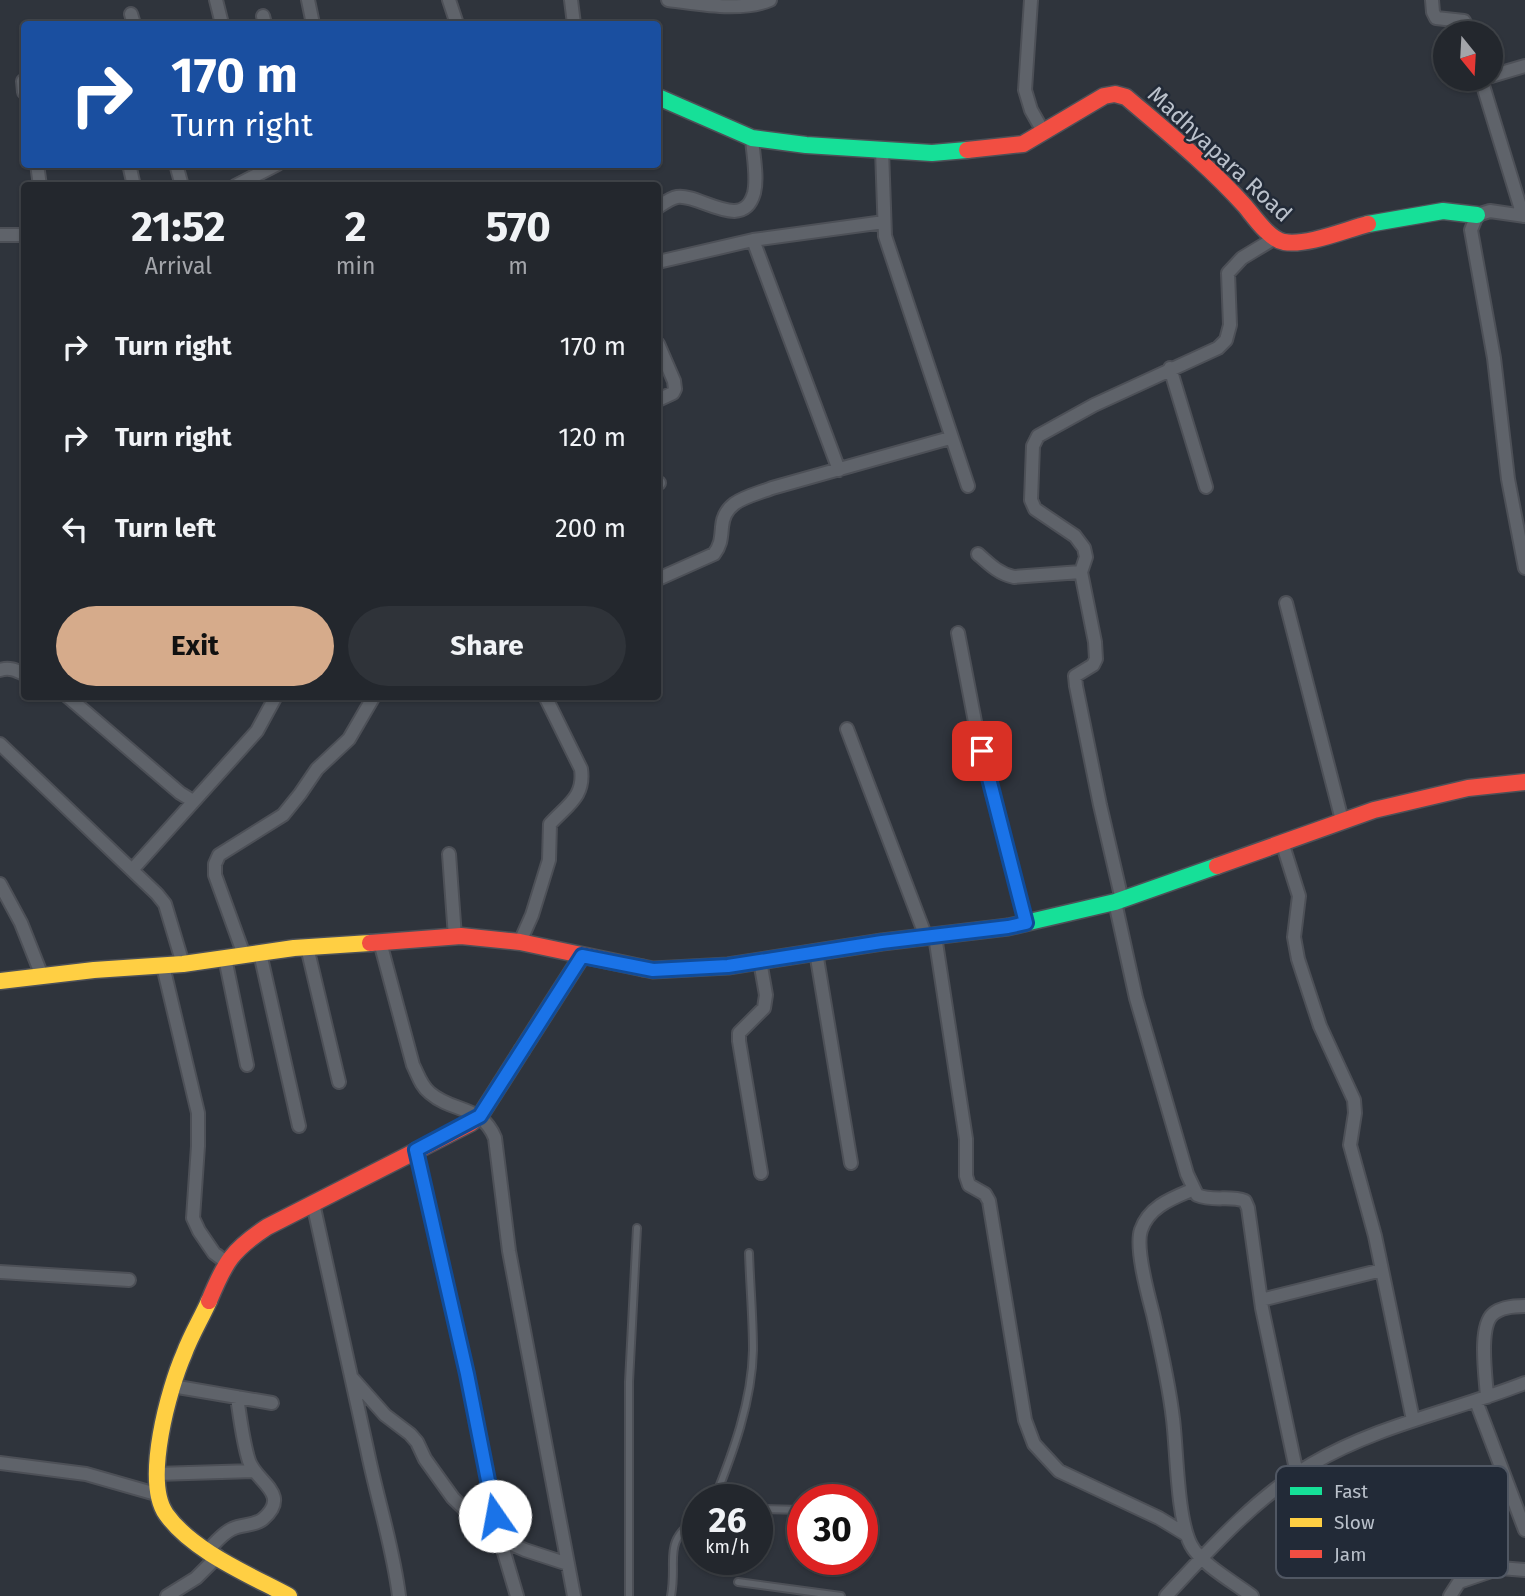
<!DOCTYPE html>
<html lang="en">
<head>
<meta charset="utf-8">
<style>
	body { margin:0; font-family:"Fira Sans",sans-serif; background:#2f3339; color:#f1f3f6; height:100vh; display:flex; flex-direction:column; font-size:26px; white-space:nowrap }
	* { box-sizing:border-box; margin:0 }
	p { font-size:23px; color:#a3a5aa }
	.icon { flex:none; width:38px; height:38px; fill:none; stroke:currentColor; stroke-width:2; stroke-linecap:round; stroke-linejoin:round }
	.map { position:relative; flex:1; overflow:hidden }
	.drawer { position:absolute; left:21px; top:182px; width:640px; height:518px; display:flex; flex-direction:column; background:#23272d; border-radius:7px; box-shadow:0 2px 5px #0004,0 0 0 2px #404449 }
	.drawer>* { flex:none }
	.hud { position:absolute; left:21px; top:21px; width:640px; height:147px; border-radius:7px; box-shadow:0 2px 5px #0004,0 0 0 2px #404449; background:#1a4fa0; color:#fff; overflow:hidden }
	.needle { width:46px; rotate:162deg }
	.fabs { position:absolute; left:1433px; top:21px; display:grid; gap:14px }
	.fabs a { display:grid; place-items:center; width:70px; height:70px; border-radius:50%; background:#23272d; box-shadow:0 2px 5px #0004,0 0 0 2px #404449; font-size:35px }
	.speed { position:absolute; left:682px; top:1484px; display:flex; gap:14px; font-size:35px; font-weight:700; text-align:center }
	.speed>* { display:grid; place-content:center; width:91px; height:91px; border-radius:50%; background:#23272d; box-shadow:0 2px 5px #0004,0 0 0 2px #404449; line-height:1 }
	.speed small { font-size:18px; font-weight:400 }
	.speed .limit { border:10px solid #d22; background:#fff; color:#111 }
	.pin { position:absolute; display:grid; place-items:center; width:60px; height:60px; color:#fff; margin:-30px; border-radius:14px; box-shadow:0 4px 10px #0006 }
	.me { position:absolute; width:77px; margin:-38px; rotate:348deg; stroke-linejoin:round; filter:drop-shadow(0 0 5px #0008) }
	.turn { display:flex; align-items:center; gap:24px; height:147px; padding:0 35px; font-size:32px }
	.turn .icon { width:91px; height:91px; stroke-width:2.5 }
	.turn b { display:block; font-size:49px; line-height:60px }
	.eta { display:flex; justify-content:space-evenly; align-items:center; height:119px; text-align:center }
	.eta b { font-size:42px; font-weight:700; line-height:49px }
	.action { display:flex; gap:14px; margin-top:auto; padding:14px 35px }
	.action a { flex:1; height:80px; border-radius:42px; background:#d6ab8b; color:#111; font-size:28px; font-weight:700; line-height:80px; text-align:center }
	.action a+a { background:#2f3339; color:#f1f3f6 }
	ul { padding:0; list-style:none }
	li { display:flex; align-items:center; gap:21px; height:91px; padding:0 35px }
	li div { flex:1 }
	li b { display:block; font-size:26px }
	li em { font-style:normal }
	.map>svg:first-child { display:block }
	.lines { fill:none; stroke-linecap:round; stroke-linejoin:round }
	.lane-casing { stroke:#4d5057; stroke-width:10 }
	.street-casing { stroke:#4d5057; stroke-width:16 }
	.fast-casing { stroke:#4d5057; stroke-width:19 }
	.slow-casing { stroke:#4d5057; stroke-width:19 }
	.jam-casing { stroke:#4d5057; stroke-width:19 }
	.lane { stroke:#5f636a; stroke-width:6 }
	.street { stroke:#5f636a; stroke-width:12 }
	.fast { stroke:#16e098; stroke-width:16 }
	.slow { stroke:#ffcf43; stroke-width:16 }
	.jam { stroke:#f24e42; stroke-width:16 }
	.route-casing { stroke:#114b97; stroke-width:18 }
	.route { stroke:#1a73e8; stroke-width:12 }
	.labels { text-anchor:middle; stroke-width:5; stroke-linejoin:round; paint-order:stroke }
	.street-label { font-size:23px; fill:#bac1cb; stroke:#222a37 }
	.key { fill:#222a37; stroke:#505763; stroke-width:2 }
	.key-label { font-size:19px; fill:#bac1cb }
</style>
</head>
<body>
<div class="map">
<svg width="1525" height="1596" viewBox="0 0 1525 1596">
	<rect width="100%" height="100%" fill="#2f343c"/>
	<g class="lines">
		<g class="lane-casing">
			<path id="lane" d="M714 1500C733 1453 752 1401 753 1350 753 1318 750 1285 749 1253
				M758 1509 803 1510
				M738 1582 841 1596
				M629 1596V1382L637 1228
				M671 1596C678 1557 661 1544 698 1517"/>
		</g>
		<g class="street-casing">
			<path id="street" d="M216 0 222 24
				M308 0 313 24
				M449 0 457 24
				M571 0 574 24
				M668 0C697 4 742 12 770 0
				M1031 0 1025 90 1031 110 1044 133
				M1432 0 1433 12 1436 18 1464 21 1470 33
				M131 14 134 24
				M263 16 265 24
				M1491 76 1525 66
				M1481 79 1523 216
				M23 81 24 92
				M882 150 885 236 968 486
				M37 164 40 186
				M129 164 134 186
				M176 164 182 186
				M235 186 278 164
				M658 207C664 203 671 198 677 197 699 193 743 233 754 193 758 177 753 155 752 138
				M1525 216 1490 211 1477 215 1471 230 1494 358 1508 479 1525 568
				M0 235H24
				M753 240 839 470
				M658 262 753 240 884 222
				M658 344 674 381 675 389 673 393 658 400
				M1170 368 1206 487
				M658 483H659
				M978 554C989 564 999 574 1014 577L1081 572
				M658 579 714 554C721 545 721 538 722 527 724 500 749 497 772 488L950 438
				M1286 603 1342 820
				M958 633 976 727 1026 923
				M0 670C9 667 16 670 24 674
				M67 696 180 793 193 801
				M847 729 926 937
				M0 744 157 894 165 904 183 964
				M1282 842 1299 896 1294 937 1298 959 1320 1026 1354 1100 1355 1113 1350 1145 1375 1236 1413 1420
				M449 854 455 937
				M132 870 257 731 276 696
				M0 884 21 923 42 976
				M1122 900 1100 805 1076 686 1075 676 1093 665 1096 659 1095 642 1081 572 1086 557 1084 548 1075 536 1035 509 1031 500 1033 446 1038 436 1094 405 1218 348 1226 340 1230 325 1228 273 1242 258 1275 238
				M1115 902 1136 998 1187 1174 1197 1195C1213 1202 1230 1195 1245 1201L1248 1208 1262 1308 1297 1474
				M935 936 966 1139V1176L969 1185 985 1194 989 1201 1025 1420 1034 1444 1059 1471 1159 1518 1187 1535
				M380 942 413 1065C418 1075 421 1086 430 1093 453 1113 482 1105 495 1138L509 1251 574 1596
				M520 942 532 915 549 860 550 824C567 805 585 797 581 769L545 696
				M307 947 339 1082
				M816 952 851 1163
				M260 953 299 1126
				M244 955 215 875V864L219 855 283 815 300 794 317 769 349 739 374 696
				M225 958 247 1065
				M760 961 766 995 764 1008 739 1033V1041L761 1173
				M163 966 198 1113V1146L193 1218 199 1231 214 1253 226 1262
				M416 1150 467 1374 500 1539 517 1596
				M1194 1189C1173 1198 1149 1206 1141 1230 1135 1248 1148 1295 1153 1314 1161 1349 1169 1384 1173 1419 1177 1451 1177 1519 1191 1545 1201 1564 1235 1583 1252 1596
				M313 1203C331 1285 349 1367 367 1449 377 1499 393 1546 399 1596
				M0 1272 129 1280
				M1261 1300 1382 1270
				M353 1379 385 1415 410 1434 417 1442 425 1459 453 1498 477 1521 500 1539 525 1550 568 1564
				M172 1386 272 1403
				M1487 1397C1486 1378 1478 1327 1493 1314 1501 1307 1515 1306 1525 1306
				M1476 1401 1525 1530
				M0 1463 86 1474 156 1494
				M156 1474 254 1471
				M208 1550C215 1543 223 1533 232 1529 242 1524 255 1526 263 1519 292 1494 256 1482 249 1461 243 1443 240 1417 237 1397
				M167 1596 196 1578 218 1556
				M1166 1596C1210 1549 1256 1497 1312 1464 1378 1425 1454 1411 1525 1383
				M1450 1596 1459 1582 1500 1568 1525 1570"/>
		</g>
		<g class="fast-casing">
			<path id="fast" d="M658 97 752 138 806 145 932 153 967 150
				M1368 224 1443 211 1477 215
				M643 968 653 970 728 966 882 942 1008 927 1115 902 1217 866
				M522 1050 582 956"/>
		</g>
		<g class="slow-casing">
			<path id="slow" d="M0 981 94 970 183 964 294 948 370 943
				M209 1301C201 1319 191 1335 184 1354 169 1388 143 1481 166 1514 192 1551 250 1575 289 1596"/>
		</g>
		<g class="jam-casing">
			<path id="jam" d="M967 150 1023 144 1104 96 1115 94 1126 97C1167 132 1209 166 1245 206 1255 218 1269 239 1284 242 1307 246 1345 230 1368 224
				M1217 866 1374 810 1468 788 1525 782
				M370 943 461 936 520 942 643 968
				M209 1301C225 1262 232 1250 267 1227L471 1123 480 1116 522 1050"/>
		</g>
		<use href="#lane" class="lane"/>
		<use href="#street" class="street"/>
		<use href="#fast" class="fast"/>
		<use href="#slow" class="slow"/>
		<use href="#jam" class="jam"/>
	</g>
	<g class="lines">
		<g class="route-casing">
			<path id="route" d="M495 1516 467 1374 416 1150 480 1116 582 956 653 970 728 966 882 942 1008 927 1026 923 982 751"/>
		</g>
		<use href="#route" class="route"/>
	</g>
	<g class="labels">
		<g class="street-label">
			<text transform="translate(1220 154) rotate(43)" y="8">Madhyapara Road</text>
		</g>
	</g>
	<rect x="1276" y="1466" width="232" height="112" rx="10" class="key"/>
	<rect x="1290" y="1487" width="32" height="8" fill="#16e098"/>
	<rect x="1290" y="1518" width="32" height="9" fill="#ffcf43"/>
	<rect x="1290" y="1550" width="32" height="8" fill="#f24e42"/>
	<g class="key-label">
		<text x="1334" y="1498">Fast</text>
		<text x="1334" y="1529">Slow</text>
		<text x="1334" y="1561">Jam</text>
	</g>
</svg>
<div class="fabs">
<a><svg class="needle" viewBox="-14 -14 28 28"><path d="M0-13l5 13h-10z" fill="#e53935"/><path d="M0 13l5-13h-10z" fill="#a3a5aa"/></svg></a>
</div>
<div class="speed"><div>26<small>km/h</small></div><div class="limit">30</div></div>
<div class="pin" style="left:982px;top:751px;background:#d93025"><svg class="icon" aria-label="arrive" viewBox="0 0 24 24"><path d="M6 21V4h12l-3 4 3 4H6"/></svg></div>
<svg class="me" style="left:495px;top:1516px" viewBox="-20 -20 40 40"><circle r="19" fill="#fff"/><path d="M0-13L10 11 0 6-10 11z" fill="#1a73e8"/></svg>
<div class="hud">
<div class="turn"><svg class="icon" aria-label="right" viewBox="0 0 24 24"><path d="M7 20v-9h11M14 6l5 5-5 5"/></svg><div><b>170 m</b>Turn right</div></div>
</div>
<section class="drawer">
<div class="eta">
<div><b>21:52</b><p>Arrival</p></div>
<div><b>2</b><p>min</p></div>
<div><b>570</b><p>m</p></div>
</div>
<ul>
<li><svg class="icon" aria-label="right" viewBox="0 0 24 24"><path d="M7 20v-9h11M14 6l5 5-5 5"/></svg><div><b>Turn right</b></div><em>170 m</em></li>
<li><svg class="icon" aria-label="right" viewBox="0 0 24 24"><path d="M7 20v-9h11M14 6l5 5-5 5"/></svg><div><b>Turn right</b></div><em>120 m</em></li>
<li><svg class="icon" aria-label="left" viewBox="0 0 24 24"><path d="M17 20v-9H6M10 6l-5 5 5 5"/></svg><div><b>Turn left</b></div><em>200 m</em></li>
</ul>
<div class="action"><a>Exit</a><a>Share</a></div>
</section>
</div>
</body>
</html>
